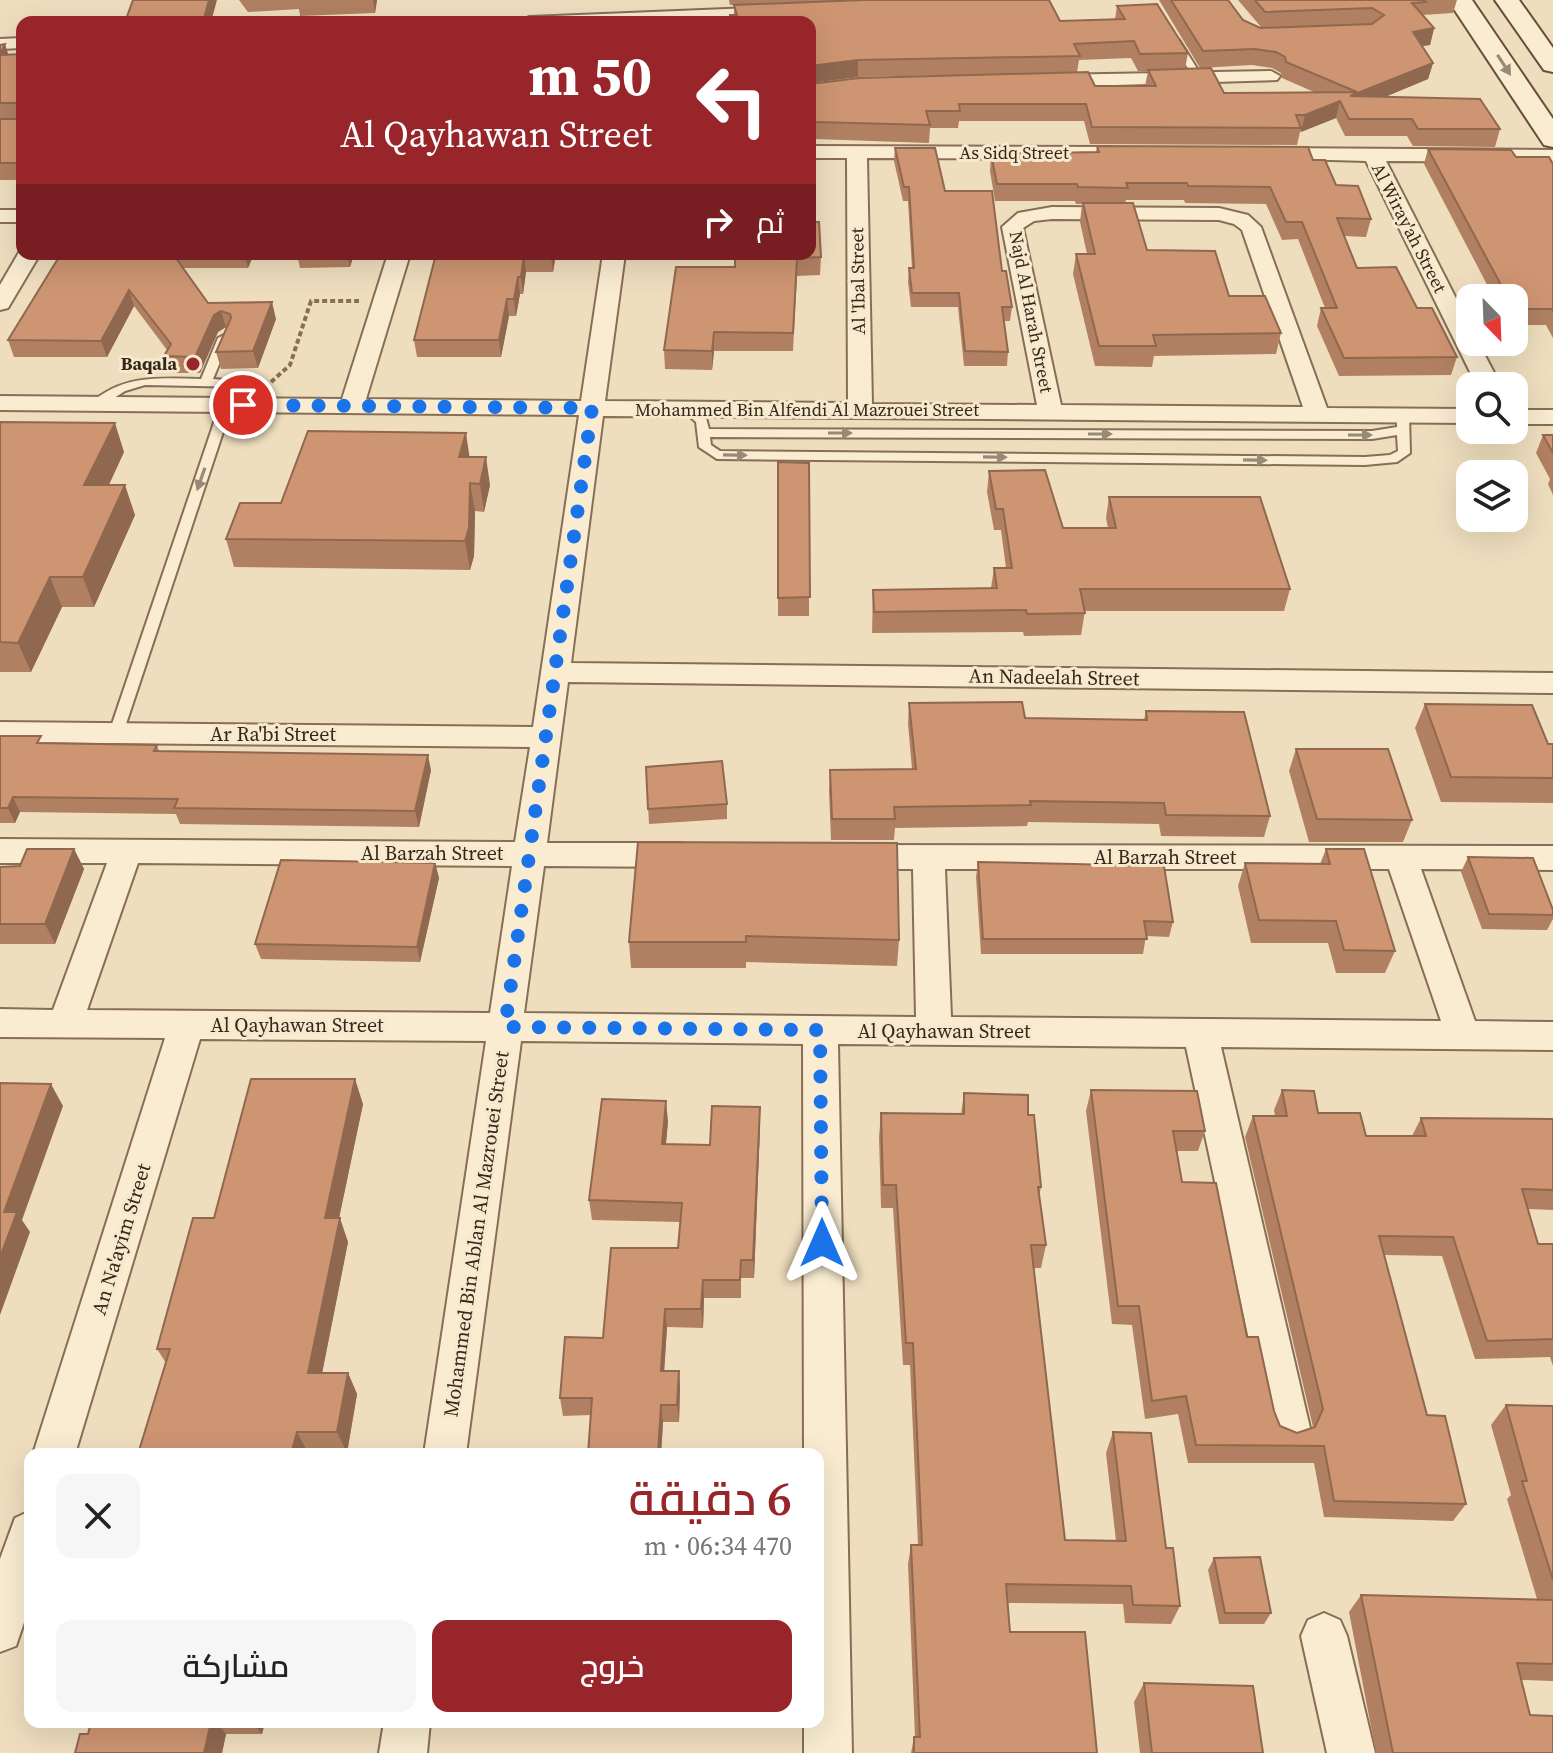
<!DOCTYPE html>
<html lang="ar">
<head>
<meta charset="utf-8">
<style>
	body { margin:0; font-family:"Source Serif 4",Cairo,serif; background:#f6f6f6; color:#222; direction:rtl; height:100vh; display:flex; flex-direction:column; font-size:30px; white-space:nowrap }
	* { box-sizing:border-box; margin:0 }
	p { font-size:26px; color:#767676 }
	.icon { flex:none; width:44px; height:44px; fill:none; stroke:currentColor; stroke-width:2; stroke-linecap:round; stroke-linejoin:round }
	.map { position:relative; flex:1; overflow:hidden; direction:ltr }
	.panel { position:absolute; left:24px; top:1448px; width:800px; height:280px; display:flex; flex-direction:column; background:#fff; border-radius:16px; box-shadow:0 8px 32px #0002; direction:rtl }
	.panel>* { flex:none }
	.guide { position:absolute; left:16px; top:16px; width:800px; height:244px; border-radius:16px; box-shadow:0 8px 32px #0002; direction:rtl; background:#97252a; color:#fff; overflow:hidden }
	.needle { width:52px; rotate:157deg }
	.controls { position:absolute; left:1456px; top:284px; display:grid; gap:16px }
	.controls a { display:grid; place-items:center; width:72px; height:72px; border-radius:16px; background:#fff; box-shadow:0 8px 32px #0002; font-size:40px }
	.pin { position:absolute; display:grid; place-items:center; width:68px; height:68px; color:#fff; margin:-34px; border:4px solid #fff; border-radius:50%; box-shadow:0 2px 8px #0007 }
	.me { position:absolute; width:88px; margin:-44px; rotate:0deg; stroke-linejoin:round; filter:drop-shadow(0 0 6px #0008) }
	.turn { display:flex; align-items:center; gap:28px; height:168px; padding:0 32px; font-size:36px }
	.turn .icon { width:104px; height:104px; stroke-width:2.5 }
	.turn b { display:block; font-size:56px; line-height:68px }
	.then { display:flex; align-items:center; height:76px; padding:0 32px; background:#0003; gap:16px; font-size:30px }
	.round { display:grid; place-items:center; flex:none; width:84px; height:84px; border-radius:16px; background:#f6f6f6 }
	.head { display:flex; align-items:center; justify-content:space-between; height:136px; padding:0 32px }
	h1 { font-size:48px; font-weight:600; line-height:60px; color:#97252a }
	.action { display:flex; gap:16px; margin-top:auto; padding:16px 32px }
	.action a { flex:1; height:92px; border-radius:16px; background:#97252a; color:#fff; font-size:32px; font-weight:600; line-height:92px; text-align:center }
	.action a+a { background:#f6f6f6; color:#222 }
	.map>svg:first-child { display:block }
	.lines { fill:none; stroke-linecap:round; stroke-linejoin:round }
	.service-casing { stroke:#876e56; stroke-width:4 }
	.minor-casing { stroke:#876e56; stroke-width:4 }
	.secondary-casing { stroke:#694f3a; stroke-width:4 }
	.path { stroke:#876e56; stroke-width:4; stroke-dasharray:5 3; stroke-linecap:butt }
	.service { fill:#f9ecd1; fill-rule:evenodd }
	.minor { fill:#f9ecd1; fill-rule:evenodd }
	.secondary { fill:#f9ecd1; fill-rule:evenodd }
	.wall { fill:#b18062; fill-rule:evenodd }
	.shaded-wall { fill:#906850 }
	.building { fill:#ce9572; stroke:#906850; stroke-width:2 }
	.oneway { fill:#988a76 }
	.route { stroke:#1a73e8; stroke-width:14; stroke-dasharray:0 25.2 }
	.poi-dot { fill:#97252a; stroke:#f6e9cd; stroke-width:3 }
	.labels { text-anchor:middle; stroke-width:6; stroke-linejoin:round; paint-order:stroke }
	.far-street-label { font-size:18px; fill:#36271b; stroke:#f6e9cd }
	.far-poi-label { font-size:18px; font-weight:bold; fill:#36271b; stroke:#f6e9cd; text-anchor:end }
	.street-label { font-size:20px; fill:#36271b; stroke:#f6e9cd }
</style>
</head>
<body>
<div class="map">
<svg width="1553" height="1753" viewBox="0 0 1553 1753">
	<rect width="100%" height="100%" fill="#efdebe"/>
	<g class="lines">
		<g class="service-casing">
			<path id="service" d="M1173 40H1179L1203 78 1201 80H1195L1172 42Z
				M224 335 230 338 213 379 253 382 262 390 266 405 264 408H256L250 391 246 387 145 385 125 391 100 407H92L90 404C122 374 161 378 201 379L218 338Z
				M226 401 232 405 123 733 121 737H111L109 733 220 405Z
				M687 405 706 418 709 429 1372 431 1397 427V415L1403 411 1409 415 1410 453 1397 462 1365 465 717 459 699 447 696 422 681 409ZM1397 435 1398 451 1390 455 1365 457 720 451 711 445 710 437 1372 439Z"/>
		</g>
		<g class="minor-casing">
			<path id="minor" d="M777 7 783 8 786 12 783 16 657 22H520L529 17Z
				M22 38V48L0 49V39Z
				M1271 71 1280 76 1277 80 1050 87 1041 81 1050 75Z
				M810 146 1110 147 1120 153 1110 159 867 158 872 404 1037 405 1002 227 1018 213 1052 207 1219 208 1248 215 1261 227 1327 408 1470 409V423L603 416 571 663 1553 673V693L568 682 547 843H681L692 847 697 855 692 863 681 867 544 866 524 1013 916 1017 913 869H855L844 865 839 857 844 849 855 845 1553 846V870L1421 869 1475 1021 1553 1022V1050L1221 1047 1310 1428 1304 1442 1289 1448 1274 1442 1268 1428 1186 1047 838 1044 852 1753H804V1722H818V1454H804L803 1044 521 1041 466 1454H424L486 1041 200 1039 75 1454H33L165 1038 0 1037V1009L53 1010 107 863H0V839L515 842 530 747 0 742V722L533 727 579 415 0 410V396L342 399 388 254H410L366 399 581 401 603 254H625L605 401 848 403 847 158H810ZM1052 219 1219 220 1234 224 1242 230 1303 407 1061 405 1023 228 1034 221ZM138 863 512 866 490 1013 87 1010ZM945 869H1389L1441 1021 951 1017Z
				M1268 148 1553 150V162L1386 161 1470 326V342H1478L1501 386H1477L1366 161 1261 158 1258 154Z
				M0 210H22V222H0Z
				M21 249 22 254H40L8 308 0 310V285Z
				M1514 410H1553V424H1514Z
				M30 1511V1605L16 1646 0 1652V1559L15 1518Z
				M1324 1613 1340 1620 1347 1636 1375 1753H1327L1301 1636 1308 1620Z
				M384 1722H430L427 1753H379Z"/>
		</g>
		<g class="secondary-casing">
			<path id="secondary" d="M1448 0H1472L1553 119V147L1544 145Z
				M1495 0H1519L1553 48V72L1544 70Z"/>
		</g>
		<path class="path" d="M271 382 290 365 311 301H359"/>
		<use href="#service" class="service"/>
		<use href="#minor" class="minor"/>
		<use href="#secondary" class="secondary"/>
	</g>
	<path class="wall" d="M239 0H377L375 13 300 16 299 9 248 12Z
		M729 0H859L730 5Z
		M1159 0H1228L1243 20 1261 27 1238 0H1457L1453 13 1423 15 1434 28 1430 45 1422 46 1433 63 1428 79 1385 97 1500 129 1495 147 1413 146 1407 136H1345L1336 118 1300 132 1297 145 1090 144 1084 121H959L958 128H930L929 143 814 139 810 142V212V84L1055 73 858 77 810 83V22H730V15H734V5L1060 21 1115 19 1117 6 1188 53 1185 69 1224 93 1314 92 1282 78 1281 73 1272 68 1252 65 1200 68ZM1131 58 1138 71H1148L1145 86H1095L1077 72 1079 60Z
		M0 45 8 55 22 54V180H0Z
		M1097 146 1313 160 1336 185 1371 219 1366 237 1344 236 1357 268 1417 308 1457 357 1451 375 1339 376 1317 326 1321 308H1325L1298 239 1282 240 1266 204 1185 203 1184 200H1126L1125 203 1147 250 1229 296 1281 333 1276 354 1154 356 1152 367 1095 366 1073 274 1076 254H1087L1080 222 1082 204H1076L1075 201H995L990 171 991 154 1096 152Z
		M895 148 945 191 1002 271 1012 307 1010 321H1004L1008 352 1007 366H964L958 307H911L908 282 909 268H912L908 201H903L894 161Z
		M1428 149 1516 157 1553 164V338L1546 325H1514V298H1494L1424 164Z
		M82 254H254L248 268H183L208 303 276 319 258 368 221 369 216 352 227 328 226 327 218 332 200 373H169L164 356 167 350 134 306 107 357H14L8 340Z
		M297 254H354L350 267 300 268Z
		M436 254H556L553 272H526L523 294H520L516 316H509L501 357H417L414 340Z
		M735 254 821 257 820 275 797 276 793 351H714L712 370 665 369 664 350 735 267Z
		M0 422 124 452 109 485 135 515 94 607H62L31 672H0Z
		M1543 435H1553V495L1548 484 1550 479 1536 453Z
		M469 457 490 485 484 512 475 511 474 556 470 570 234 567 226 539 281 503Z
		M778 462 809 463V616H778Z
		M989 471 1063 528H1108L1106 518 1109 497 1290 589 1284 611H1085L1081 635 1024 636 1023 632 872 633 873 590 991 588 994 568H1006L1001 530H994L987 492Z
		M909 703 1025 718 1144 720 1146 711 1270 816 1264 837 1161 836 1159 824 1028 822 1027 826 895 828 894 840H831L829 791 830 770 912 769 908 724Z
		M1425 704 1548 744H1553V803L1441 802 1415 728Z
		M0 736 44 744 157 745 159 751 431 770 419 827 180 824 176 814 20 812 15 823H0Z
		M1296 749 1412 820 1403 842H1309L1289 771Z
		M646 767 727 804V819L649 824Z
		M897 843 899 940 897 966 746 962V968H631L629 942Z
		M74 849 84 869 55 944H0V867L20 866Z
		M1326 849 1395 951 1385 973H1336L1328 943H1251L1238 886 1245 863 1320 864Z
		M1468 857 1553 910V919L1547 930 1482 929 1461 872Z
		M978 862 1173 922 1169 937 1146 936 1143 954H981L976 877Z
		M435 863 439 878 420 962 261 959 255 944Z
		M1091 1090 1205 1131 1198 1151H1177L1182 1182 1247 1337 1280 1426 1297 1433 1313 1427 1245 1137 1253 1116H1275L1274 1110 1282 1090 1318 1113 1366 1136H1412L1421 1118 1553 1119V1210L1528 1209 1538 1244H1553V1366L1550 1357 1475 1359 1442 1256 1384 1255 1427 1415 1466 1504 1453 1521 1324 1517 1314 1463H1188L1178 1414 1145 1419 1132 1325 1112 1324 1086 1111Z
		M964 1093 1028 1115 1041 1187 1039 1196 1046 1245 1041 1268H1034L1065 1540 1116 1541 1106 1453 1113 1432 1166 1548 1180 1606 1171 1624 1125 1623 1123 1604 1008 1603 1010 1632 1097 1753H911L914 1737H915L908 1564 911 1545H918L910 1365H903L893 1208H881L879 1137 881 1113 961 1114Z
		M363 1104 339 1218 348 1242 322 1373H348L357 1394 347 1453 138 1454 166 1363 157 1349 214 1218Z
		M668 1121 666 1144 710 1145 760 1127 754 1278H741V1298H704L703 1328 667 1327 664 1371H679L680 1388 679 1422H663L661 1454H588L591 1415 563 1416 560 1398 603 1338 678 1248 680 1222 592 1220 589 1200Z
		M1506 1405 1553 1406V1681L1521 1680 1530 1715 1553 1753H1376L1349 1612 1361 1595 1537 1599 1507 1499 1511 1495 1491 1425Z
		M1214 1558 1271 1613 1264 1624H1219L1208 1570Z
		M1144 1683 1263 1753H1140L1134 1702Z
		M91 1722H265L262 1734H226L222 1753H75L88 1734Z"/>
	<path class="shaded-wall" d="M209 0H217L211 22H203Z
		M373 0H377L375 13Z
		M1434 28 1430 45 1408 48 1413 32Z
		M5 44 10 60 0 55Z
		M858 60V77L810 83V66Z
		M1433 63 1428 79 1346 113 1350 96Z
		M1340 101 1336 118 1301 132 1305 115Z
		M814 122V139L810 143V126Z
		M244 254H254L248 268Z
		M347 254H354L350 267Z
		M551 254H556L553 272 551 256Z
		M524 255 526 272 523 294 521 277Z
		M518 277 520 294 516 316 514 299Z
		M129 290 134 306 107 357 101 341Z
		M507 299 509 316 501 357 499 340Z
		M272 302 276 319 258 368 253 351Z
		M221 311 226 327 218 332 200 373 195 357 214 315Z
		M714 332V351L712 370V351Z
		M115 423 124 452 95 514 84 485Z
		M466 433 470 460 459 457Z
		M486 457 490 485 484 512 480 484Z
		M470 483 475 511 474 556 470 570 465 541Z
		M125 485 135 515 94 607 83 577Z
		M50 577 62 607 31 672 18 643Z
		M428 755 431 770 419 827 415 811Z
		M13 797 20 812 15 823 8 808Z
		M74 849 84 869 55 944 45 924Z
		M435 863 439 878 420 962 417 947Z
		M355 1079 363 1104 334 1242 325 1218Z
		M51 1084 63 1106 22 1220 30 1232 0 1315V1257L4 1212Z
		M666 1101 668 1121 664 1163 662 1144Z
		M760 1107V1127L754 1278 753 1260Z
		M340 1218 348 1242 318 1394 308 1373Z
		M703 1280 704 1298 703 1328 701 1309Z
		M665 1309 667 1327 663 1389 661 1371Z
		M679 1371 680 1388 679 1422 677 1405Z
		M348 1373 357 1394 347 1453 337 1432Z
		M661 1405 663 1422 661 1454H658Z
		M297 1432 308 1453 307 1454H291Z
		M211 1722H216L226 1734 222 1753H204Z
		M252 1722H265L262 1734Z"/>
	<path class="building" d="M133 0H209L203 22H125Z
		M863 0H1049L1060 21 1125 19 1117 6 1157 4 1188 53 1140 54 1134 41 1074 44 1080 56 858 60 810 66V22H731L730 15H737L734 5Z
		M1171 0H1228L1243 20 1260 28 1372 24 1384 15 1372 8 1265 12 1255 0H1424L1426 2 1412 3 1434 28 1413 32 1433 63 1350 96 1480 99 1500 129H1418L1412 119H1349L1340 101 1305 115H1296L1301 128 1092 127 1086 104H959L960 111H926L930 125 814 122 810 126V84L859 78 1088 72 1095 86H1156L1148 70 1211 68 1224 93 1357 92 1286 62 1285 57 1276 52 1255 49 1203 51Z
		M5 44 0 55V45Z
		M22 54V163H0V119H19V103H0V55Z
		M810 142 813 144 810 199Z
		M1097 146 1308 147 1313 160H1325L1336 185 1358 186 1371 219 1337 218 1357 268 1396 267 1417 308H1432L1457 357 1344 358 1321 308H1337L1302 222H1286L1270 187 1188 186 1187 183H1126L1128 188 1078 187 1077 184H997L991 154 1099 152Z
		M895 148H935L945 191H992L1002 271H1006L1012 307H1002L1008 352 965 351 959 293H912L909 268H914L909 187H904Z
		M1428 149 1511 150 1516 157H1549L1553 164V312L1552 309H1514V298H1508Z
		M1083 203H1133L1147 250 1215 251 1229 296H1265L1281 333 1153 335 1156 346H1099L1076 254H1095Z
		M810 222H819L821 257 797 258 793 333 714 332 712 351 664 350 676 267H735V254H810Z
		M82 254H173L208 303 272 302 253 351 216 352 231 318 230 314 221 311 214 315 195 357 164 356 171 344 129 290 101 341 8 340 59 257H80Z
		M436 254H551V256L524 255 521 277H518L514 299H507L499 340H414Z
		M0 422 115 423 84 485H125L83 577H50L18 643 0 642Z
		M308 431 466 433 459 457H486L480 484 470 483 469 528 465 541 226 539 240 503H281Z
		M1543 435H1553V453Z
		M778 462 809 463 810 597 778 598Z
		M1045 470 1063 528H1116L1109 497H1260L1290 589H1080L1085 613 1027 614 1026 610 874 612 873 590 997 588 994 568H1012L1003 509H996L989 471Z
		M1022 702 1025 718 1147 720 1146 711 1244 712 1270 816 1166 815 1164 803 1030 801 1031 805 894 807 895 819H832L830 770 916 769 909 703Z
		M1425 704 1532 705 1548 744H1553V778L1451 777Z
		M0 736H41L37 743 157 745 154 751 428 755 415 811 174 808 178 799 13 797 8 808H0Z
		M1296 749H1388L1412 820 1317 819Z
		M722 761 727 804 648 809 646 767Z
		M638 842 897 843 899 940 746 936V942H629Z
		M27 849H74L45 924H0V867L20 866Z
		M1326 849H1364L1395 951 1344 950 1336 921 1259 920 1245 863 1330 864Z
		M1468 857 1533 858 1553 910V915L1489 914Z
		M281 860 435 863 417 947 255 944Z
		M978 862 1164 866 1173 922 1144 921 1147 939H983Z
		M251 1079H355L325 1218H340L308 1373H348L337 1432H297L291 1454H138L170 1349H157L193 1218H214Z
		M0 1083 51 1084 4 1212H17L0 1257Z
		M1091 1090 1197 1091 1205 1131H1173L1182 1182 1216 1183 1247 1337H1258L1274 1411 1280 1426 1297 1433 1315 1427 1323 1409 1253 1116H1287L1282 1090 1314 1091 1318 1113H1360L1366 1136H1426L1421 1118 1553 1119V1190L1522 1189 1538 1244H1553V1339L1487 1341 1453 1237 1379 1236 1427 1415 1445 1416 1466 1504 1334 1501 1324 1446 1196 1445 1186 1396 1152 1401 1139 1306H1118Z
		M964 1093 1028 1095V1115H1034L1041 1187H1038L1046 1245H1031L1065 1540 1126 1541 1113 1432 1151 1433 1166 1548H1173L1180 1606 1133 1605 1131 1586 1006 1584 1010 1632H1085L1097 1753H914V1737H920L911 1545H922L913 1343H906L896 1185H883L881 1113 964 1114Z
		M602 1099 666 1101 662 1144 710 1145 712 1106 760 1107 753 1260H741L740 1280H703L701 1309H665L661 1371H679L677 1405H661L658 1454H588L592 1398H560L565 1337 603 1338 611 1248H678L682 1203 589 1200Z
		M1506 1405 1553 1406V1580L1522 1481H1527Z
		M1260 1557 1271 1613H1225L1214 1558Z
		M1361 1595 1553 1600V1664L1517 1663 1530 1715 1553 1716V1753H1393Z
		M1144 1683 1253 1686 1263 1753H1152Z
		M91 1722H211L204 1753H75L80 1734H88Z"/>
	<defs><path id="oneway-solid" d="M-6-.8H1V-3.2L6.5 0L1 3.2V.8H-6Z" transform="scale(2)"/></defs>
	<g class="oneway">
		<use href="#oneway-solid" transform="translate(1504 65) rotate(57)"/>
		<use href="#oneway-solid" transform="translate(840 433)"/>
		<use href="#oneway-solid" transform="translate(1100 434)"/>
		<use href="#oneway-solid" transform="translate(1360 435)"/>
		<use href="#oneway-solid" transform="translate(735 455) rotate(1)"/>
		<use href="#oneway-solid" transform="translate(995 457) rotate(1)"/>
		<use href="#oneway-solid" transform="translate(1255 460) rotate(1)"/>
		<use href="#oneway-solid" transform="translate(201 479) rotate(109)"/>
	</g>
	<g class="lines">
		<path class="route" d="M243 405 592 408 505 1027 820 1030 822 1243"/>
	</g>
	<circle class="poi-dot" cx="193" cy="364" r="8"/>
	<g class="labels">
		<g class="far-street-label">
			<text x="1014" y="159">As Sidq Street</text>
			<text transform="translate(1409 228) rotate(63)" y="6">Al Wiray'ah Street</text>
			<text transform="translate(858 281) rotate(-91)" y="6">Al 'Ibal Street</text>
			<text transform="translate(1031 312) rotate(79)" y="6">Najd Al Harah Street</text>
			<text x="807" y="416">Mohammed Bin Alfendi Al Mazrouei Street</text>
		</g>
		<g class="far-poi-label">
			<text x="177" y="370">Baqala</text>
		</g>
		<g class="street-label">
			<text transform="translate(1054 677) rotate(1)" y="7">An Nadeelah Street</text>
			<text x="273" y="741">Ar Ra'bi Street</text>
			<text x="432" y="860">Al Barzah Street</text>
			<text x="1165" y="864">Al Barzah Street</text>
			<text x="297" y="1032">Al Qayhawan Street</text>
			<text x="944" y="1038">Al Qayhawan Street</text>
			<text transform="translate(476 1234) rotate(-82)" y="7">Mohammed Bin Ablan Al Mazrouei Street</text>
			<text transform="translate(121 1239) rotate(-73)" y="7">An Na'ayim Street</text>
		</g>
	</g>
</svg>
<div class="controls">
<a><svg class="needle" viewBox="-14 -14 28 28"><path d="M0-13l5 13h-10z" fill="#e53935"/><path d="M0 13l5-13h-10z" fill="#767676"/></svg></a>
<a><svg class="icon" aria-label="search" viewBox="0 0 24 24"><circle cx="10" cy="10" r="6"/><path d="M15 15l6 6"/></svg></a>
<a><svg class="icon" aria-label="layers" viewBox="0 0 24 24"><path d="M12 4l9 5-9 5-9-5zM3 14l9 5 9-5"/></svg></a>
</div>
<div class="pin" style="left:243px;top:405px;background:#d93025"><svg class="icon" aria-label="arrive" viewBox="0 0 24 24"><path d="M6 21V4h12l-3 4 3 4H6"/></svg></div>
<svg class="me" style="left:822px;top:1243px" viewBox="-20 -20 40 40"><path d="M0-17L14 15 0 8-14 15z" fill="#1a73e8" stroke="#fff" stroke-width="4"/></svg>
<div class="guide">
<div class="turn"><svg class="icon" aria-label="left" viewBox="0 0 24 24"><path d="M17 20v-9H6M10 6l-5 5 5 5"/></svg><div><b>50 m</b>Al Qayhawan Street</div></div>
<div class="then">ثم<svg class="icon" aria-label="right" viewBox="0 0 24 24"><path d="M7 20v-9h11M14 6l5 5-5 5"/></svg></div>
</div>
<section class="panel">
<div class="head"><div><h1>6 دقيقة</h1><p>470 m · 06:34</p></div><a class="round"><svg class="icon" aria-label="close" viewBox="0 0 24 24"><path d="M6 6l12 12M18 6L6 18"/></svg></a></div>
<div class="action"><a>خروج</a><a>مشاركة</a></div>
</section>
</div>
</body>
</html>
